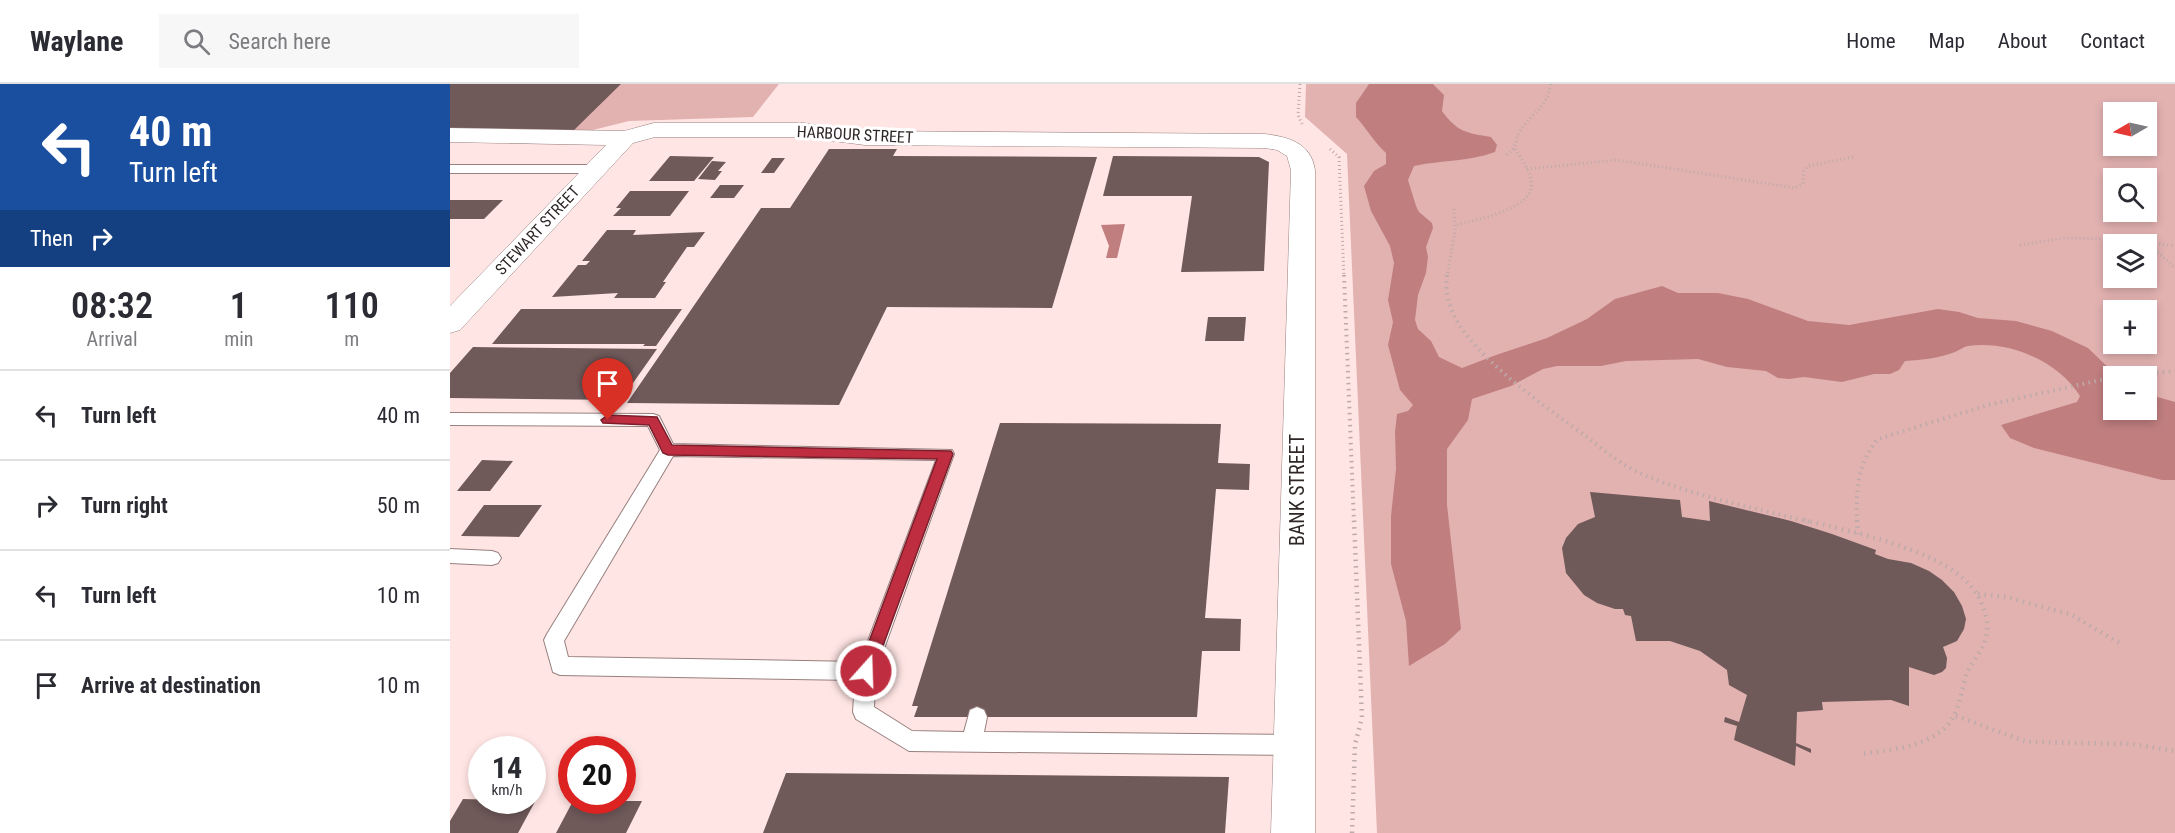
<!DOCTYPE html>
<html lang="en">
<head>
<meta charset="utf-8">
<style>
	body { margin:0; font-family:"Roboto Condensed",sans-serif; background:#f7f7f7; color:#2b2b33; height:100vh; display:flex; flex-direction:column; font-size:22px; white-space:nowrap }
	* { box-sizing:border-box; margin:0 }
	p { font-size:20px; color:#7c7c81 }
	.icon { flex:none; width:33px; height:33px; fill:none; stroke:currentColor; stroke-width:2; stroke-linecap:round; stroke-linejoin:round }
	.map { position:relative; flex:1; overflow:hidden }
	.sheet { display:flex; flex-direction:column; background:#fff; width:450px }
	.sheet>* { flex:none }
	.hud { background:#1a4fa0; color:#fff; overflow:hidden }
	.needle { width:39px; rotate:261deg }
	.tools { position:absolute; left:1653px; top:18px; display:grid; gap:12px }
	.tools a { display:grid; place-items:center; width:54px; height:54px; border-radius:0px; background:#fff; box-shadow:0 3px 9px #0003; font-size:30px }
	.speed { position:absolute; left:18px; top:652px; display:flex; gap:12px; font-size:30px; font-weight:700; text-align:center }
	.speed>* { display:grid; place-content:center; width:78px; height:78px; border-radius:50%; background:#fff; box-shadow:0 3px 9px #0003; line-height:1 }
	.speed small { font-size:15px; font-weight:400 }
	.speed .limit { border:9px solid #d22; background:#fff; color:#111 }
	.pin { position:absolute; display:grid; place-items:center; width:51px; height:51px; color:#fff; margin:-62px -26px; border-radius:50% 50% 50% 0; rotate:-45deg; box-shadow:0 0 6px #0007 }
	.pin .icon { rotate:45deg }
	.me { position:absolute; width:66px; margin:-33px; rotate:20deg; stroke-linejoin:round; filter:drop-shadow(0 0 4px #0008) }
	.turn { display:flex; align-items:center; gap:21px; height:126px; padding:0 30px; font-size:27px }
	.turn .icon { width:78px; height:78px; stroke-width:2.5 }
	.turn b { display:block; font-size:42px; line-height:51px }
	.then { display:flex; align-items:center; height:57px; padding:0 30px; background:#0003; gap:12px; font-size:22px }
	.eta { display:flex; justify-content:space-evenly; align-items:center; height:102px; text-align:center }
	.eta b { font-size:36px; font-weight:600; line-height:42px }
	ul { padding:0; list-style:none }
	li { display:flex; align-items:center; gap:18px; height:90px; padding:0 30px; border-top:2px solid #e1e1e2 }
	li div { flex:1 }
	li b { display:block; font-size:22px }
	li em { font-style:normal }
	header { display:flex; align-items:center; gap:36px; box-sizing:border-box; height:84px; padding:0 30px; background:#fff; border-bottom:2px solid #e1e1e2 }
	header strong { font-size:28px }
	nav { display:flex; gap:33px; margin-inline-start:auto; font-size:21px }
	.search { width:420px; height:54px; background:#f7f7f7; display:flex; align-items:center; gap:15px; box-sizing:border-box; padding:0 21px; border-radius:0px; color:#7c7c81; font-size:22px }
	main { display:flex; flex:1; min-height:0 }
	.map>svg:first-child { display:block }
	.green { fill:#e2b2b1; fill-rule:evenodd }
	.water { fill:#c07e7f }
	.building { fill:#6f5959 }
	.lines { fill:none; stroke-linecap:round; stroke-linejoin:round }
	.lane-casing { stroke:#97807f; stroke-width:2 }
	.street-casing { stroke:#97807f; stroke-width:1 }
	.path-far2 { stroke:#beaaa9; stroke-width:3; stroke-dasharray:1 3; stroke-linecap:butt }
	.path-far1 { stroke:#beaaa9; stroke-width:4; stroke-dasharray:1.5 4.5; stroke-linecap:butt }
	.path { stroke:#beaaa9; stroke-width:4.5; stroke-dasharray:1.5 5; stroke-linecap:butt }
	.lane { fill:#fff; fill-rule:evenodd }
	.street { fill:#fff; fill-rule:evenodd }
	.route { fill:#be2e40; stroke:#7c1e2a; stroke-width:1.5 }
	.labels { text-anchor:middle; stroke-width:6; stroke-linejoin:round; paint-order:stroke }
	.far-street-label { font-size:16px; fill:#2f2626; stroke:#fff }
	.street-label { font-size:20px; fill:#2f2626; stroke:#fff }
</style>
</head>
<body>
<header>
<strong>Waylane</strong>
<div class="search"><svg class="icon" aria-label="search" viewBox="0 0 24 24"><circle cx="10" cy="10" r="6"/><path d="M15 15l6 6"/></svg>Search here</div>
<nav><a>Home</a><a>Map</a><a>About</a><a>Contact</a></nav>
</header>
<main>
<section class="sheet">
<div class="hud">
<div class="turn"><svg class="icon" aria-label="left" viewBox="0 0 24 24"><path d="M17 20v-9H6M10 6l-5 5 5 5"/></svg><div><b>40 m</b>Turn left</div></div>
<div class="then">Then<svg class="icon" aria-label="right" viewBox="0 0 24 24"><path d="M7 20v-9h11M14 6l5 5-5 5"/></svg></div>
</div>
<div class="eta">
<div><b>08:32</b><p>Arrival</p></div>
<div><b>1</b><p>min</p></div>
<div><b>110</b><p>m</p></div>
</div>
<ul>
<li><svg class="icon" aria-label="left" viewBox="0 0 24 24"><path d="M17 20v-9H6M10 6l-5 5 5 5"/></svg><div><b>Turn left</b></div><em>40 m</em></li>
<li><svg class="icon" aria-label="right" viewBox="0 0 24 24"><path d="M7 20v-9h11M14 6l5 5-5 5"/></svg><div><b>Turn right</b></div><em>50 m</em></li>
<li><svg class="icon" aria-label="left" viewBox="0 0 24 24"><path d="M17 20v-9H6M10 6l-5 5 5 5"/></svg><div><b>Turn left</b></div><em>10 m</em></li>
<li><svg class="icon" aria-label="arrive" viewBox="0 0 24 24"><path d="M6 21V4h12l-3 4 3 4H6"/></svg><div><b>Arrive at destination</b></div><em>10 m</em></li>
</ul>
</section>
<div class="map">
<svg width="1725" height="749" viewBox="0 0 1725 749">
	<rect width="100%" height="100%" fill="#ffe5e4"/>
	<path class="green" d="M0 0H329L303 33 179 37 127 50Z
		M856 0H1725V749H927L897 70 855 33ZM1664 28H1696V62H1664ZM1664 94H1696V128H1664ZM1664 160H1696V194H1664ZM1664 226H1696V260H1664ZM1664 292H1696V326H1664Z"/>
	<path class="water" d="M919 0H983L994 11 992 27C1007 48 1017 49 1041 53L1047 61 1045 68C1018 78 991 76 964 82L958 96 966 122 969 128 982 139 983 144 976 163 978 173 976 189 968 211 965 236 968 245 981 257 989 273 1012 284 1046 271 1097 254 1137 235 1165 215 1212 202 1228 209H1268L1298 215 1358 237 1399 241 1488 225 1509 228 1528 234 1566 237 1602 247 1638 264 1667 292H1664V326H1696L1697 310 1725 318V396H1712L1584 364 1560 354 1551 341 1627 318 1630 312C1608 277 1559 256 1518 262 1513 263 1510 266 1505 268 1490 274 1472 276 1455 277L1449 286 1440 290H1424L1392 298 1354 293 1339 295 1328 294 1316 287 1277 283 1248 275 1176 277 1151 282H1107L1093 285 1061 302 1022 315 1018 336 997 365V421L1011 545 995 560 959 582 956 537 941 480V432L946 385 945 348 947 330 958 327 963 321 950 306 938 261 943 238 938 216 944 179 940 162 921 127 914 102 924 87 936 80V69C924 58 917 45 906 33V19Z
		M675 140 667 174H656L659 162 651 141Z"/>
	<path class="building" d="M0 0H171L122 48 0 47Z
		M379 65H447L443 72 647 73 602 224 437 223 389 321 177 319 311 124H340Z
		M220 72 264 73 244 97H199Z
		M663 72 809 73 819 78 814 187 731 188 742 112H653Z
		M322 74H335L324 89H311Z
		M262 77 276 78 268 87H272L265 96 248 95Z
		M270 101H294L284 114H260Z
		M180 107H239L220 132H163L171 124H166Z
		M0 116H53L34 135H0Z
		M157 146H186L183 151 255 148 244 163H237L213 198H216L205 214H164L168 209 102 213 128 181H136L140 177H132Z
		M71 225H232L206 262H193L195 260H42Z
		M758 233H796L794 257H755Z
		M23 263 207 265 171 316 0 314V289Z
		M550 339 771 340 768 379 800 380 799 406 766 405 755 534 791 535 790 567H752L747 633H464L468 622H462Z
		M32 376 63 377 40 407H7Z
		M1140 408 1230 416 1232 433 1260 437 1259 417 1341 437 1382 450 1426 466 1425 470 1438 475 1461 479 1479 487 1492 496 1504 508 1512 522 1516 535 1514 545 1507 557 1493 563 1497 574 1496 584 1492 588 1484 591 1459 583V622L1441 616 1372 618 1373 626 1347 628 1346 659 1361 665V669L1346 662 1345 682 1284 656 1287 642 1274 638 1275 633 1289 638 1297 611 1279 601 1277 586 1250 567 1220 557H1186L1181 532 1175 531 1173 525H1165L1147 519 1134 511 1116 489 1112 464 1116 454 1128 440 1145 433Z
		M34 421H92L69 453 11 452Z
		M336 689 779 693 775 749H313Z
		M82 714H87L68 749H0V737L13 715 82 717Z
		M123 717H192L176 749H106Z"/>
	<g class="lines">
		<g class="lane-casing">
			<path id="lane" d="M0 81H144L150 85 144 89H0Z
				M0 329 203 330 209 332 223 360 502 366 504 370 426 587 424 623 462 647 514 648 520 626 527 623 534 626 537 633 534 648 845 651 852 654 855 661 852 668 845 671 459 667 406 635 403 628 405 596 110 591 103 588 94 556 97 550 210 366 198 342 0 341ZM223 372 486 376 410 578 118 573 114 557Z
				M0 465 42 467 48 469 51 474 48 479 42 481 0 479Z"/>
		</g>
		<g class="street-casing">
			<path id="street" d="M204 39H353L415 47 815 50C839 53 861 59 865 86V749H821L841 86 837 72 827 66 815 64 415 61 353 53H205L183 59 10 246 0 249V222L156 61 0 58V44L174 47Z"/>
		</g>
		<path class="path-far2" d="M850 0 848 31 852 40
			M880 65 889 73 894 193
			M1057 71C1068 62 1064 58 1070 47 1083 27 1096 26 1101 0
			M1077 85 1167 76 1345 104 1353 100 1354 87 1358 82 1403 73
			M1007 141C1025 136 1078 126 1081 104 1083 90 1072 76 1065 65
			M1699 160 1725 184
			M1570 161 1615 154 1669 155 1725 162
			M997 193 1005 147 1004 124"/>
		<path class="path-far1" d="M894 191 904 438
			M997 191C995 209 999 224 1008 239 1035 281 1097 324 1137 353 1155 367 1173 382 1194 391 1247 413 1305 424 1360 438
			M1665 292 1725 287
			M1407 438C1406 407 1407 379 1428 355L1538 321 1664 293"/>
		<path class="path" d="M1354 436C1402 448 1486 464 1520 501 1533 515 1542 541 1534 560 1529 571 1520 580 1516 592 1510 612 1509 632 1493 646 1470 664 1438 666 1410 670
			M1407 436 1408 450
			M1528 510 1557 513 1622 531 1671 560
			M1506 632 1577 658 1682 660 1725 667
			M902 749 905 660 912 634 904 436"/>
		<use href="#lane" class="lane"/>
		<use href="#street" class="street"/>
	</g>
	<path class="route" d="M158 331 207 333 222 361 501 367 503 370 422 592 416 594 410 592 408 587 487 375 218 371 213 369 199 341 153 339 151 336Z"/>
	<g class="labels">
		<g class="far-street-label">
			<text transform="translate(405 50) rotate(3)" y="6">HARBOUR STREET</text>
			<text transform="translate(87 146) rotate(-47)" y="6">STEWART STREET</text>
		</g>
		<g class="street-label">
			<text transform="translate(847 406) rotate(-90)" y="7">BANK STREET</text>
		</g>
	</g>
</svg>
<div class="tools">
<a><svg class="needle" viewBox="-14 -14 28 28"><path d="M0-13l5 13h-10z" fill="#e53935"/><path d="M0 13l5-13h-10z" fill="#7c7c81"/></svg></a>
<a><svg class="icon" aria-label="search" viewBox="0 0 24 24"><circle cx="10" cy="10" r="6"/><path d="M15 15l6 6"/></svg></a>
<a><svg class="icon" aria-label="layers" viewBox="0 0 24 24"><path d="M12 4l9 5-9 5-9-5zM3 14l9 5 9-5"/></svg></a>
<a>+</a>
<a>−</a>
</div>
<div class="speed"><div>14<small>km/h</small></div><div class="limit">20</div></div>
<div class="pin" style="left:158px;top:336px;background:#d93025"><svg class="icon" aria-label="arrive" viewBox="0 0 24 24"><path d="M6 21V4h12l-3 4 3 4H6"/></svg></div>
<svg class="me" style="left:416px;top:587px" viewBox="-20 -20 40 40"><circle r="17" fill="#be2e40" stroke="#fff" stroke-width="3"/><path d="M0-11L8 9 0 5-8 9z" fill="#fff"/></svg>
</div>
</main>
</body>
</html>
